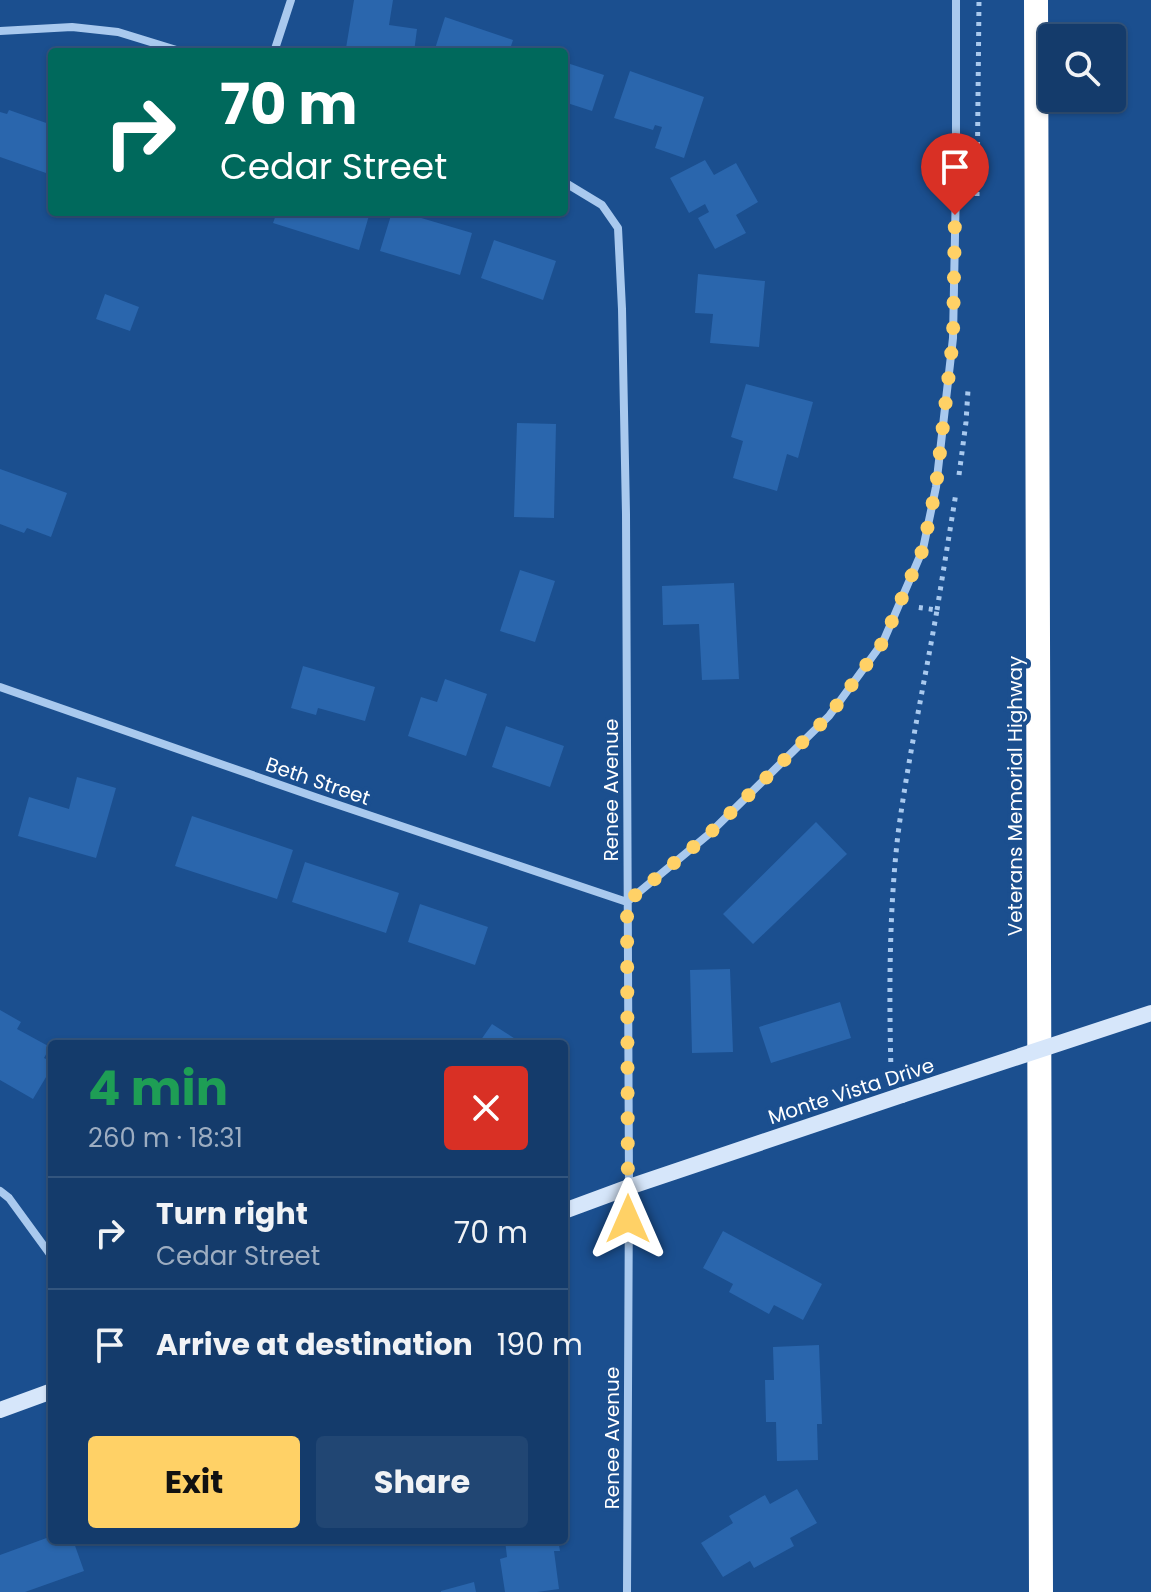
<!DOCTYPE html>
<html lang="en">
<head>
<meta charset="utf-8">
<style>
	body { margin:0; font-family:Poppins,sans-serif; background:#214673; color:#f1f3f6; height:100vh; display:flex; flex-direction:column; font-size:30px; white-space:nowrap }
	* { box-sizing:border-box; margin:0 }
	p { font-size:26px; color:#9dadc1 }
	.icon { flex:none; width:44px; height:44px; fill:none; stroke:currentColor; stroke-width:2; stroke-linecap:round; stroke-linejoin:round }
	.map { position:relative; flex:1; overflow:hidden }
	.details { position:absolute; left:48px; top:1040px; width:520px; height:504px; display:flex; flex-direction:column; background:#143b6b; border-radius:8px; box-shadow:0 2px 6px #0004,0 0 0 2px #33557e }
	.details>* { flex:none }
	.banner { position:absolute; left:48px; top:48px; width:520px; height:168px; border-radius:8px; box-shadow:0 2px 6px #0004,0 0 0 2px #33557e; background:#00695c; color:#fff; overflow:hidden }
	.fabs { position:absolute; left:1038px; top:24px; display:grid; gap:16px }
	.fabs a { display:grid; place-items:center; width:88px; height:88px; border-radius:8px; background:#143b6b; box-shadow:0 2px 6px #0004,0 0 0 2px #33557e; font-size:40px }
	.pin { position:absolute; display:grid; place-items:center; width:68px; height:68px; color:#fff; margin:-82px -34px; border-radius:50% 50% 50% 0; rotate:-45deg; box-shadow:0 0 8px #0007 }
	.pin .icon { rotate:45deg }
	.me { position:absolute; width:88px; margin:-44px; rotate:0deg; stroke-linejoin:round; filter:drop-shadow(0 0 6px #0008) }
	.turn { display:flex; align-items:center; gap:28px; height:168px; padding:0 40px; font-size:36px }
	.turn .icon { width:104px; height:104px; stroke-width:2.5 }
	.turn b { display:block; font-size:56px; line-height:68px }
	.round { display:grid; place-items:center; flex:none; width:84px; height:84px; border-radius:8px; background:#214673 }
	.headline { display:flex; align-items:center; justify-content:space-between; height:136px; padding:0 40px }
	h1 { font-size:48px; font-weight:700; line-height:60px; color:#1e9e55 }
	.primary-button { display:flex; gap:16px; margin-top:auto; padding:16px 40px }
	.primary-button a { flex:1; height:92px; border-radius:8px; background:#ffd166; color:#111; font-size:32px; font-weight:700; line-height:92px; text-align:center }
	.primary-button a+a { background:#214673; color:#f1f3f6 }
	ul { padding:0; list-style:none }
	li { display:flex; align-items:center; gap:24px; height:112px; padding:0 40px; border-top:2px solid #33557e }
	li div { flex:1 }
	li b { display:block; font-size:30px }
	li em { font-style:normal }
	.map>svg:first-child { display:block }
	.building { fill:#2a66ad }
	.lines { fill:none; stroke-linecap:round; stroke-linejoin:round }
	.path { stroke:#a9c9ee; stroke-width:5; stroke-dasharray:4 6; stroke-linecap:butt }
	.street { stroke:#a9c9ee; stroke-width:8 }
	.secondary { stroke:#d6e6fa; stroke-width:16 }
	.highway { stroke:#fff; stroke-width:24 }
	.secondary-bridge { stroke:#d6e6fa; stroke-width:16 }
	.route { stroke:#ffd166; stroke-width:14; stroke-dasharray:0 25.2 }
	.labels { text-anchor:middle; stroke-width:8; stroke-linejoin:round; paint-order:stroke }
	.street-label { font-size:20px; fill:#fff; stroke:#1b4f8f }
</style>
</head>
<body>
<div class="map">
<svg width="1151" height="1592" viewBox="0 0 1151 1592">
	<rect width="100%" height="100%" fill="#1b4f8f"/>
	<path class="building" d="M354 0H393L389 25 417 29 414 52H373L346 48Z
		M445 17 513 40 509 52H434Z
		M564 62 604 75 592 111 564 102Z
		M630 71 704 97 684 158 655 148 662 127 655 125 653 130 614 118Z
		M9 110 52 125V157L46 173 0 157V112L7 114Z
		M705 160 714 175 736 163 758 202 736 215 746 233 715 249 698 218 709 212 705 204 689 213 670 178Z
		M277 212H370L359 250 273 223Z
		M392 212H401L472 233 460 275 380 251Z
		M494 240 556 261 543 300 481 278Z
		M698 274 765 281 759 347 710 343 713 314 695 313Z
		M105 294 139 307 130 331 96 319Z
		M746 384 813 402 798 458 787 454 777 491 733 478 743 441 731 437Z
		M517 423 556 424 554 518 514 517Z
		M0 469 67 493 51 537 27 528 24 533 0 524Z
		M520 570 555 581 535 642 500 631Z
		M734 583 739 679 702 680 699 624 663 625 662 586Z
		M303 666 375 687 365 721 318 708 316 715 291 708Z
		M445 679 487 694 466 756 408 736 421 697 437 702Z
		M506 726 564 746 550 787 492 767Z
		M77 777 116 788 96 858 18 836 29 797 69 809Z
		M192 816 293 850 277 899 175 866Z
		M816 822 847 854 753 944 723 914Z
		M305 862 399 893 386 933 292 902Z
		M420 904 488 927 475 965 408 942Z
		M730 969 733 1052 692 1053 690 970Z
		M840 1002 851 1038 771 1063 759 1027Z
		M0 1010 21 1022 17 1029 50 1047 44 1058 52 1062V1067L33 1099 0 1080Z
		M492 1024 523 1044H478Z
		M723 1231 822 1284 803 1320 774 1305 769 1314 729 1292 733 1284 703 1268Z
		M819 1345 822 1424H817L818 1460 777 1461 776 1422H766L765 1380H774L773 1347Z
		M797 1489 817 1523 790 1538 794 1546 754 1568 750 1561 723 1577 701 1543 733 1523 729 1516 765 1495 770 1504Z
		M52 1536V1540H73L84 1571 25 1592H0V1555Z
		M505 1540H558L560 1551H554L559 1589 537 1592H505L500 1559 507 1557Z
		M474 1582 476 1592H441V1591Z"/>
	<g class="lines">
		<path class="path" d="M977 196 979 0
			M959 475 966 422 968 390
			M937 610 956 493
			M891 1072C889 992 889 913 898 834 908 759 924 685 937 610L915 607"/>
		<path class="street" d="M0 31 72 27 118 32 183 52
			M274 52 291 0
			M564 182 602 205 618 228 622 309 626 514 629 1187 627 1592
			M0 687 318 798 627 902 709 834 829 716 883 642 923 549 936 487 953 338 956 184V0
			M0 1191 9 1198 52 1257"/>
		<path class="secondary" d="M564 1211 629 1187 902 1095
			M0 1410 52 1391"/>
		<path class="highway" d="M1036 0 1041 1592"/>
		<path class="secondary-bridge" d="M902 1095 1151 1013"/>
	</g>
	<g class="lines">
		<path class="route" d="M628 1219 627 902 709 834 829 716 883 642 923 549 936 487 953 338 955 215"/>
	</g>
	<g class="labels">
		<g class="street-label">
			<text transform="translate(318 781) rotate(19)" y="7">Beth Street</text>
			<text transform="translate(611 790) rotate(-90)" y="7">Renee Avenue</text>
			<text transform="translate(1015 796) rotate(-90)" y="7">Veterans Memorial Highway</text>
			<text transform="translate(851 1091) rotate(-18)" y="7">Monte Vista Drive</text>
			<text transform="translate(612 1438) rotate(-90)" y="7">Renee Avenue</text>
		</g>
	</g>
</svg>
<div class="fabs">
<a><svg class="icon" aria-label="search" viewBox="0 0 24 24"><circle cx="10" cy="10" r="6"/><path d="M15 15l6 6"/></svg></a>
</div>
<div class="pin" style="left:955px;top:215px;background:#d93025"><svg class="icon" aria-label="arrive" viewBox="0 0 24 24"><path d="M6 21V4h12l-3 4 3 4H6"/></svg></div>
<svg class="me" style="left:628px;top:1219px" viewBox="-20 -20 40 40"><path d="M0-17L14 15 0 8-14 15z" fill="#ffd166" stroke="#fff" stroke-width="4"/></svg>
<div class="banner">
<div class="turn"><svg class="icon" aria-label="right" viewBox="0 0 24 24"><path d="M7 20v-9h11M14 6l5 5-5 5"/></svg><div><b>70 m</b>Cedar Street</div></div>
</div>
<section class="details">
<div class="headline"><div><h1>4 min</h1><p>260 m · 18:31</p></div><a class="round" style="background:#d93025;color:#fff"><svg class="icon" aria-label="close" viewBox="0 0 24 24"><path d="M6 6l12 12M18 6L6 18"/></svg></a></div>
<ul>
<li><svg class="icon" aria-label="right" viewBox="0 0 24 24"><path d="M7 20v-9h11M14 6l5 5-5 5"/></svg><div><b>Turn right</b><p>Cedar Street</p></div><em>70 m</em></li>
<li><svg class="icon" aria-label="arrive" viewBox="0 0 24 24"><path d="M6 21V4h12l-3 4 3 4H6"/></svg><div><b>Arrive at destination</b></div><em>190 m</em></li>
</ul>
<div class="primary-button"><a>Exit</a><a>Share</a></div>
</section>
</div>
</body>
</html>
